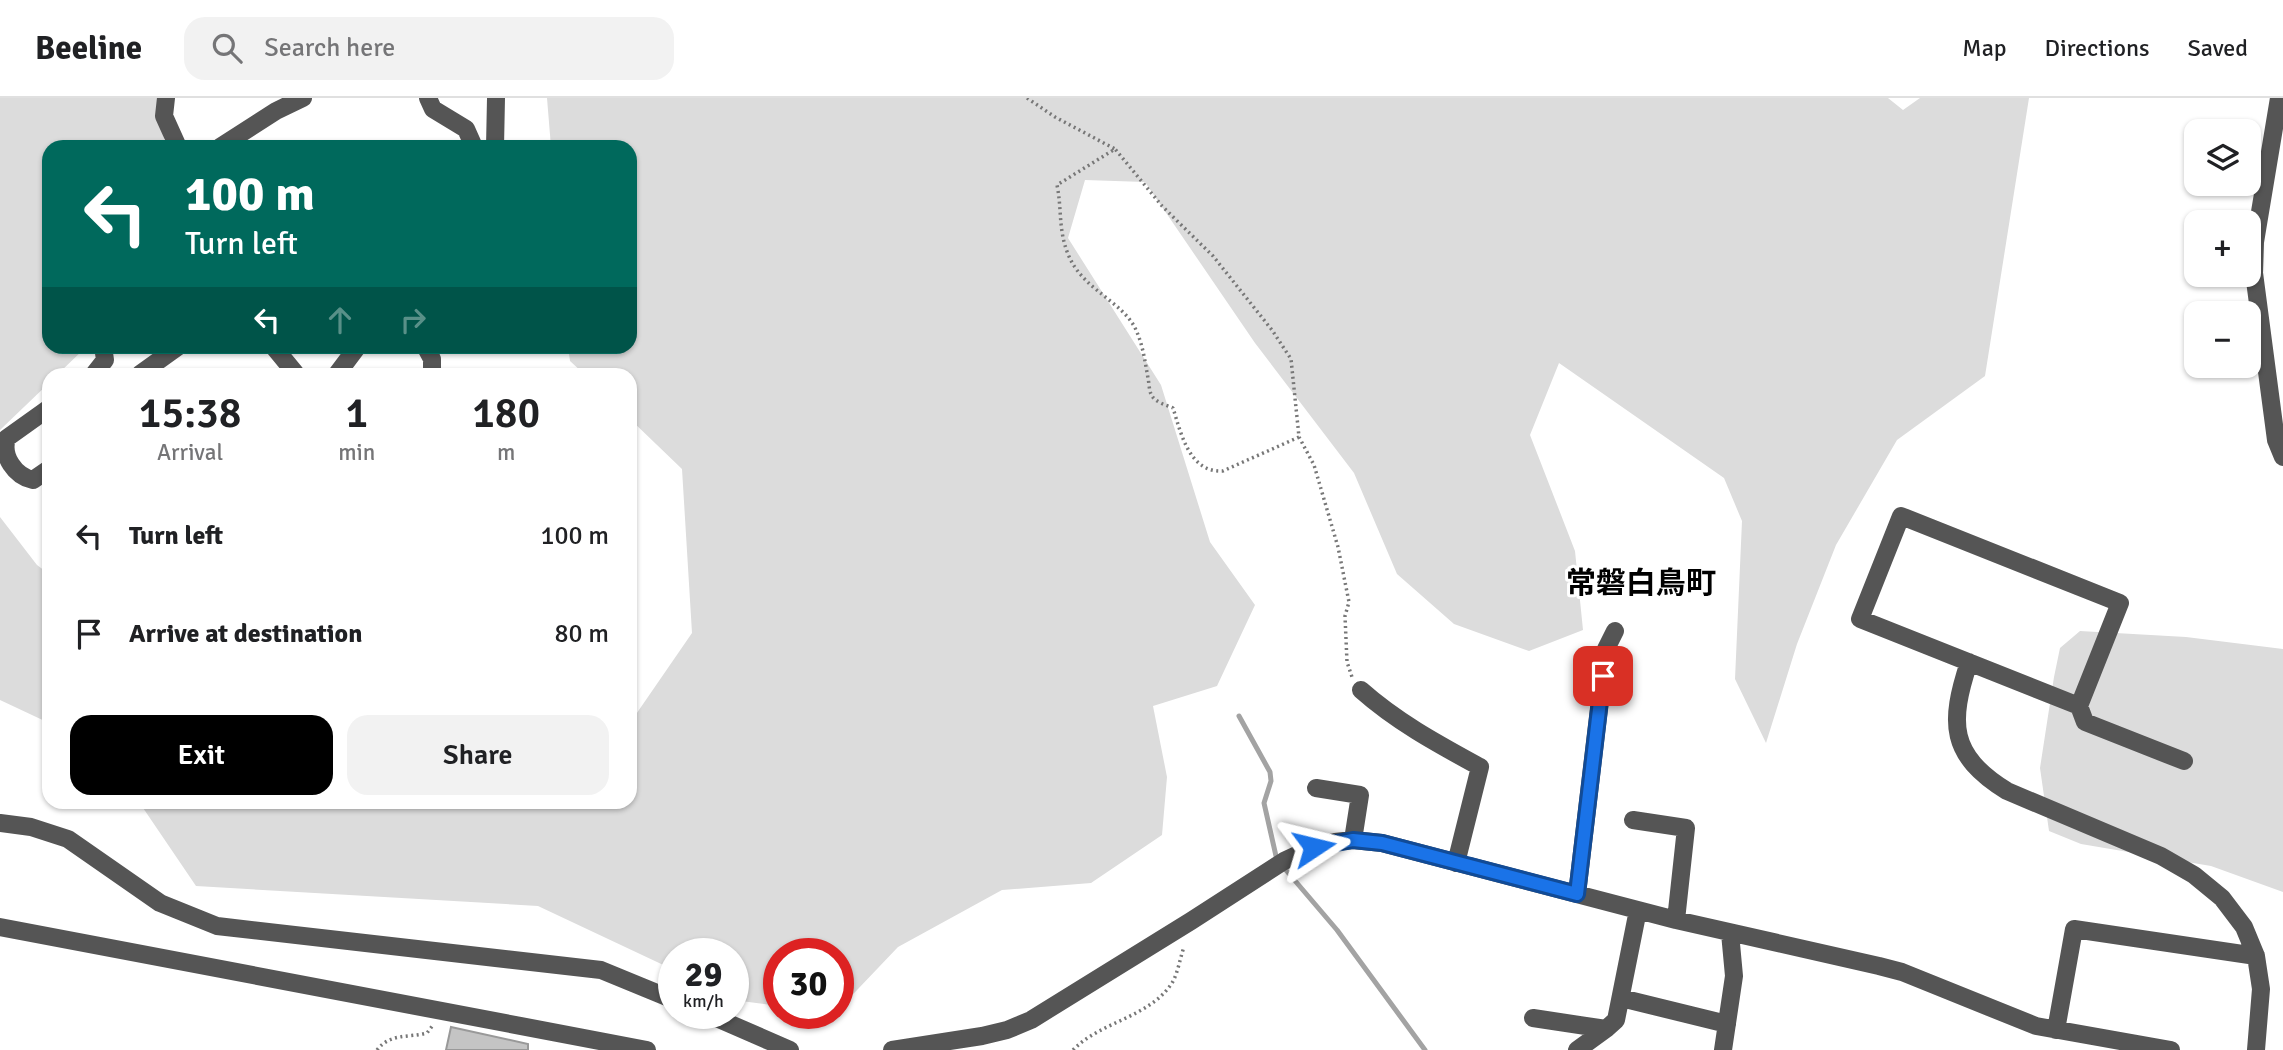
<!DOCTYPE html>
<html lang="en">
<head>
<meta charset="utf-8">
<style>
	body { margin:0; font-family:Signika,"Noto Sans JP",sans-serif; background:#f2f2f2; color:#202124; height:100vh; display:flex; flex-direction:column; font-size:26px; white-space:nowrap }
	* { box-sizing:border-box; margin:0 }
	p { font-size:23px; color:#757577 }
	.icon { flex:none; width:38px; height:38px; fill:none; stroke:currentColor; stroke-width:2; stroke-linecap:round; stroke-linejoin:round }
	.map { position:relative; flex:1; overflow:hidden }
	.side { position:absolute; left:42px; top:270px; width:595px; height:441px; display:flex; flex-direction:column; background:#fff; border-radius:21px; box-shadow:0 2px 5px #0004 }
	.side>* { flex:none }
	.banner { position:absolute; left:42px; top:42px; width:595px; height:214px; border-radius:21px; box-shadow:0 2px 5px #0004; background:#00695c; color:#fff; overflow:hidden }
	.fabs { position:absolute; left:2184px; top:21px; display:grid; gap:14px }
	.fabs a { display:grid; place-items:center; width:77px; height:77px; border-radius:14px; background:#fff; box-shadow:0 2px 5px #0004; font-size:35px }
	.speed { position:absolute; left:658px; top:840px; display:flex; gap:14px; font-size:35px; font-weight:700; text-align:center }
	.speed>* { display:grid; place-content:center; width:91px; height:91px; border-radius:50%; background:#fff; box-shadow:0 2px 5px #0004; line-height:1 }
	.speed small { font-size:18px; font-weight:400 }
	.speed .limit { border:10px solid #d22; background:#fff; color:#111 }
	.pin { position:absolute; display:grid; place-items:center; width:60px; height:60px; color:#fff; margin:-30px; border-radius:14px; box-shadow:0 4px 10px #0006 }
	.me { position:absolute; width:77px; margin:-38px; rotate:80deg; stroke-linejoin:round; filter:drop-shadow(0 0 5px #0008) }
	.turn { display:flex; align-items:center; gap:24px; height:147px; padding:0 28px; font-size:32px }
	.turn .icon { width:91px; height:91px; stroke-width:2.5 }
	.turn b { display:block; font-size:49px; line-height:60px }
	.lanes { display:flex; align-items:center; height:66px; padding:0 28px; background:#0003; justify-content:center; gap:35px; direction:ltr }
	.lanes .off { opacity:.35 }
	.eta { display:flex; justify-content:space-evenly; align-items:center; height:119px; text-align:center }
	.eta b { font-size:42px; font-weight:600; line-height:49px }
	.primary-button { display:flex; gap:14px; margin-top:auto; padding:14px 28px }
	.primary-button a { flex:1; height:80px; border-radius:21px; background:#000; color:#fff; font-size:28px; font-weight:600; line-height:80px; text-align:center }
	.primary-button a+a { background:#f2f2f2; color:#202124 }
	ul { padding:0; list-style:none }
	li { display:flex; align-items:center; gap:21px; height:98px; padding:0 28px }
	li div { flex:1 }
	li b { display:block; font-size:26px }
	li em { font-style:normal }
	header { display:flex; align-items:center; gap:42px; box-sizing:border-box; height:98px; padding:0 35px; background:#fff; border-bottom:2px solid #e0e0e0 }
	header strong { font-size:33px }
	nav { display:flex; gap:38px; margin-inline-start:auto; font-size:24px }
	.search { width:490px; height:63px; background:#f2f2f2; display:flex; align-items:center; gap:18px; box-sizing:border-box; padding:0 24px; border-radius:21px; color:#757577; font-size:26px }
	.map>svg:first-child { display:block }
	.green { fill:#dcdcdc }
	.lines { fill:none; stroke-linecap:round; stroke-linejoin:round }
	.stream { stroke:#a3a3a3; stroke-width:5 }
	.building { fill:#c4c4c4; stroke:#999; stroke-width:2 }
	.path { stroke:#777; stroke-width:3.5; stroke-dasharray:2 3.5; stroke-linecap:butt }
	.minor { stroke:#555; stroke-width:18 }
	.route-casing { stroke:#114b97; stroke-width:18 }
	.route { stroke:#1a73e8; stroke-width:12 }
	.labels { text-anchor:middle; stroke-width:6; stroke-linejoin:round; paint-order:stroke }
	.quarter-label { font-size:30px; font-weight:bold; fill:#000; stroke:#fff }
</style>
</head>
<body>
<header>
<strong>Beeline</strong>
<div class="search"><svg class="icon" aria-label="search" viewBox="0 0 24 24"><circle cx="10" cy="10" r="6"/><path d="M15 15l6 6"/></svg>Search here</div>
<nav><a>Map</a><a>Directions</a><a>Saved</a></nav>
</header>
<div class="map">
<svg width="2283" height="952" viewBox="0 0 2283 952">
	<rect width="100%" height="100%" fill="#fff"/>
	<path class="green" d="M0 0H159L165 49H49V248L86 249 58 276H49V285L0 332Z
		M547 0H1888L1903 12 1920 0H2029L1985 278 1897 342 1836 447 1797 546 1766 645 1735 581 1742 423 1724 380 1559 265 1530 337 1575 453 1583 532 1529 553 1454 526 1397 476 1354 375 1255 245 1145 84 1085 82 1068 140 1161 287 1210 444 1255 507 1217 588 1153 608 1167 679 1162 737 1091 785 1002 792 898 849 838 912V856H779V908L741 903 733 899V856H674V872L538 808 196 788 139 704H630V625L692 535 682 371 630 321V276H584L570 263 568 249 630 248V49H551Z
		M0 419 37 467 49 476V625L0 602Z
		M2080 533 2186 539 2283 551V794L2211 768 2081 746 2049 733 2040 670 2054 579 2060 550Z"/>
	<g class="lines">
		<path class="stream" d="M1239 618 1270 674 1271 683 1264 705 1276 758 1285 771 1337 832 1425 952"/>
	</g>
	<path class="building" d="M451 929 528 946V952H446Z"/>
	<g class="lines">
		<path class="path" d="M1027 0 1055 19 1115 51
			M1299 339 1223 373C1189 375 1181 335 1173 310 1166 307 1154 304 1151 296 1149 292 1149 284 1148 280 1145 264 1143 247 1136 232 1123 203 1082 192 1068 156 1058 131 1062 111 1057 87L1115 51 1162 108 1213 158 1272 232 1291 261 1299 339 1314 367 1338 449 1349 504 1345 518 1347 564 1352 579
			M377 952C390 935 408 940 427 935L433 927
			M1073 952C1101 923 1149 920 1172 885 1178 875 1180 860 1184 849"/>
		<path class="minor" d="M166 0 164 18 178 49
			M428 0 433 11 466 31 474 49
			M2279 0 2255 144 2254 175 2276 342 2283 359
			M220 49 276 13 303 0
			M495 49 496 0
			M273 248 296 276
			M425 248 432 261V276
			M94 276 105 262 103 248
			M140 276 179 248
			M337 276 358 248
			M49 310 7 340C1 358 15 378 33 382L49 371
			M1969 564C1949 625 1949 657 2007 693L2161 758 2194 777 2222 800 2244 829 2256 858
			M1361 592C1397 624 1438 646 1480 669L1456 765
			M2079 608 1860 521 1901 418 2120 505 2079 608 2085 624 2184 663
			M1316 690 1360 697 1353 742
			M1633 722 1686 730 1676 822
			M0 725 31 729 68 741 160 805 217 828 601 872 674 902
			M1577 796 1606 551 1615 533
			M0 829 647 952
			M1621 900 1727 926
			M705 915 790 952
			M1533 920 1606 931
			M2056 932 2074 831 2256 858 2261 891 2256 952
			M892 952 982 938 1007 932 1031 922 1191 823 1284 763 1314 749 1335 744 1353 742 1382 745 1676 822 1879 868 1902 874 2036 928 2171 952
			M1577 952 1606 931 1616 922 1638 812
			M1723 952 1734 878 1730 835"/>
	</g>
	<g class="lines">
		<g class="route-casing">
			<path id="route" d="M1314 749 1353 742 1382 745 1577 796 1603 578"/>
		</g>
		<use href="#route" class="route"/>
	</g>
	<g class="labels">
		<g class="quarter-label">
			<text x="1641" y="495">常磐白鳥町</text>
		</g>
	</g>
</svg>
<div class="fabs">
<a><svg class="icon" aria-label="layers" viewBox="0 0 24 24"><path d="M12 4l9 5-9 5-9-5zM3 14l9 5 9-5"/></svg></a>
<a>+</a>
<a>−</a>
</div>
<div class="speed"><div>29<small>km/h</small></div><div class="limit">30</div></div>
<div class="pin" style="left:1603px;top:578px;background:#d93025"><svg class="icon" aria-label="arrive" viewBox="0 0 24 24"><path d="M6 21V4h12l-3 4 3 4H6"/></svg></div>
<svg class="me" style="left:1314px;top:749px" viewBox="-20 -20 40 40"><path d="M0-17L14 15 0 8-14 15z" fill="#1a73e8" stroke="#fff" stroke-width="4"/></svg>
<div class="banner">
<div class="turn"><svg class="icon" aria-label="left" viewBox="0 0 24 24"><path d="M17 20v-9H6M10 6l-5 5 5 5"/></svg><div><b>100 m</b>Turn left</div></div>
<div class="lanes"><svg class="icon" aria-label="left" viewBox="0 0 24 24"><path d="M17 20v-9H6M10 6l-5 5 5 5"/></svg><svg class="icon off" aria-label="ahead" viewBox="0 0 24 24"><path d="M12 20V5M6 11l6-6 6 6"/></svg><svg class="icon off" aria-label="right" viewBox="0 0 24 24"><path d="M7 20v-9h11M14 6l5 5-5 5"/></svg></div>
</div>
<section class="side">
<div class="eta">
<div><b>15:38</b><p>Arrival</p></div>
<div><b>1</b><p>min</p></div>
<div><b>180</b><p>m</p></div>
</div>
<ul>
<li><svg class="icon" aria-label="left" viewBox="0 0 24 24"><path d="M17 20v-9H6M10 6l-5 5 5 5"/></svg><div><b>Turn left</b></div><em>100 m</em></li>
<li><svg class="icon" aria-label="arrive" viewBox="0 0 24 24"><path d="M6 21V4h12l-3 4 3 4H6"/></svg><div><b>Arrive at destination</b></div><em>80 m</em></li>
</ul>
<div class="primary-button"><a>Exit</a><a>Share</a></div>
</section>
</div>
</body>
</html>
